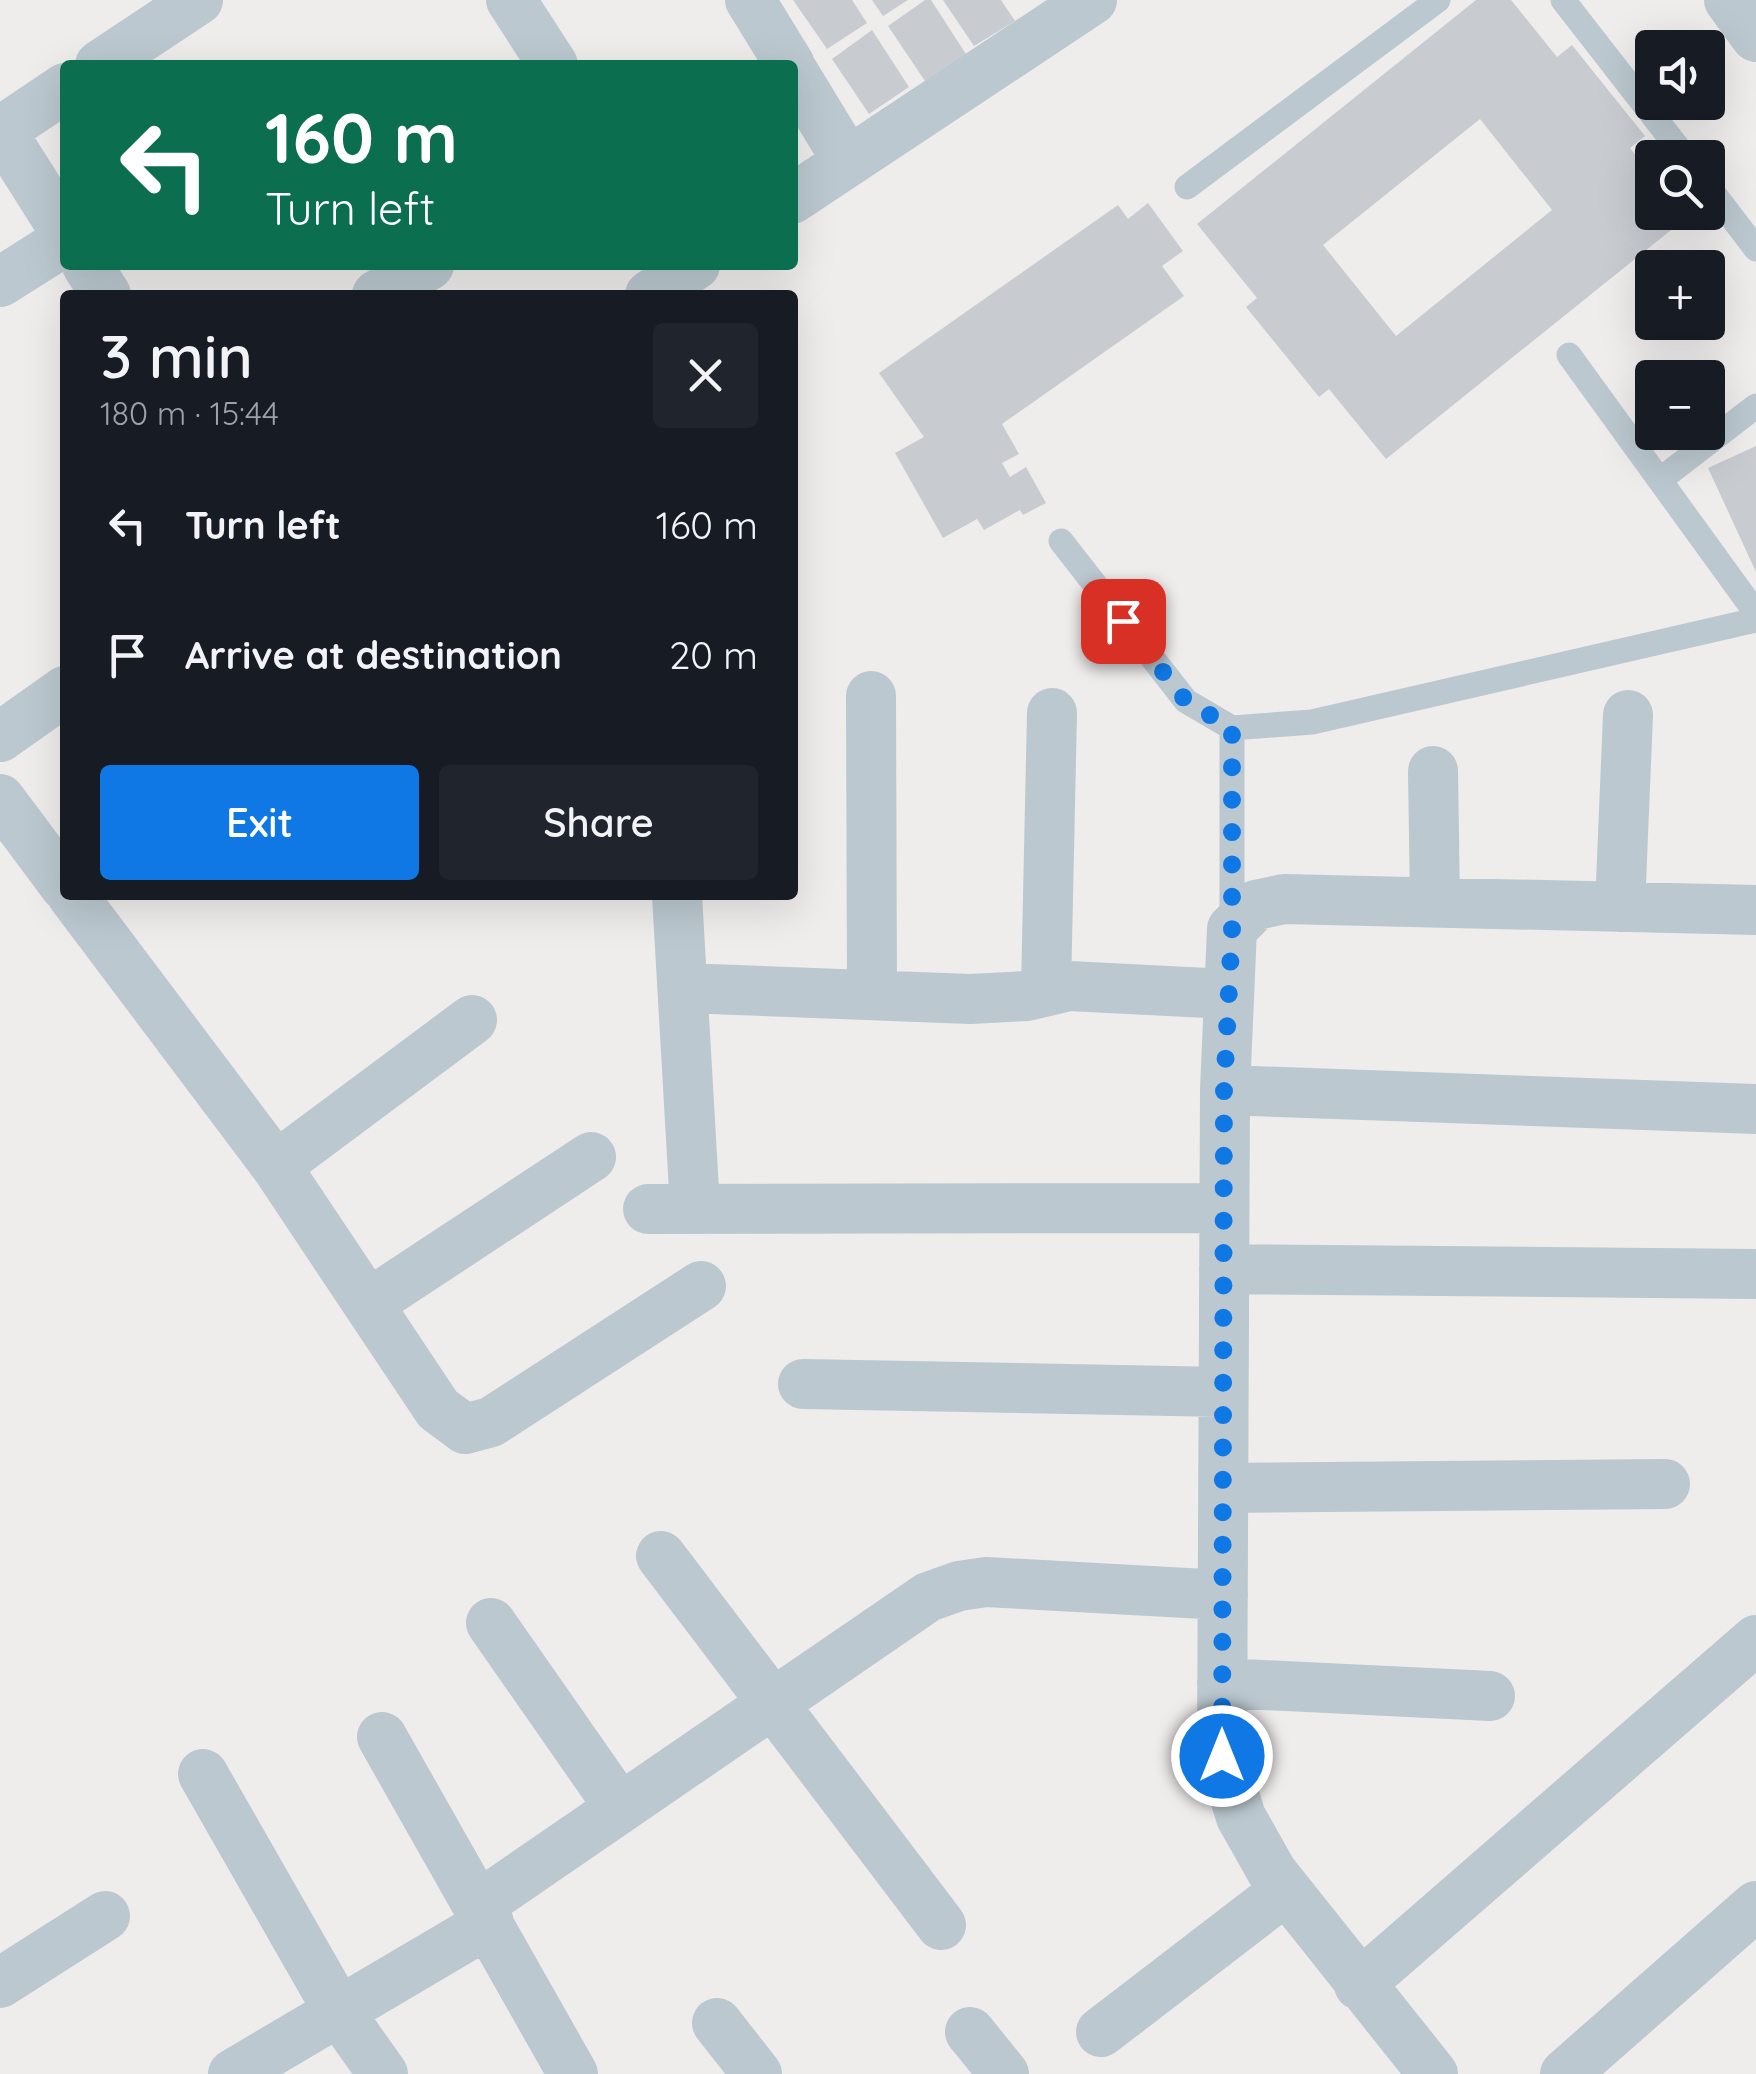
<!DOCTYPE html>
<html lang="en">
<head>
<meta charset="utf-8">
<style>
	body { margin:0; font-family:Quicksand,sans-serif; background:#20242c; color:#f1f3f6; height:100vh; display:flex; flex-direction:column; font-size:38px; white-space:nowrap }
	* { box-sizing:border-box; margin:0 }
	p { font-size:32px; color:#9ea1a6 }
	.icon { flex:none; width:55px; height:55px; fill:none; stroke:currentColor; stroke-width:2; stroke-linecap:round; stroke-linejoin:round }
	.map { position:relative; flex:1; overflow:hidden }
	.sheet { position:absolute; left:60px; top:290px; width:738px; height:610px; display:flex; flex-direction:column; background:#171b24; border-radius:10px; box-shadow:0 10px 40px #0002 }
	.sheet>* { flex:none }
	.top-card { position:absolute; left:60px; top:60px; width:738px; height:210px; border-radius:10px; box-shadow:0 10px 40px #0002; background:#0b6e4f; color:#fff; overflow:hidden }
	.fabs { position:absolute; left:1635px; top:30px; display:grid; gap:20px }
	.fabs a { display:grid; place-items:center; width:90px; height:90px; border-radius:10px; background:#171b24; box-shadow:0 10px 40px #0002; font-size:50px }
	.pin { position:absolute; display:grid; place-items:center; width:85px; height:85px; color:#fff; margin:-42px; border-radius:20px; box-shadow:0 5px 15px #0006 }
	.me { position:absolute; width:110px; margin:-55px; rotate:0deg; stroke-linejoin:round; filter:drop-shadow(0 0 8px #0008) }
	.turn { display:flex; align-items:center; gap:35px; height:210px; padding:0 40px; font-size:45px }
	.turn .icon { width:130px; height:130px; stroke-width:2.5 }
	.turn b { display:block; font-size:70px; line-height:85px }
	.round { display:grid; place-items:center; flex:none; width:105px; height:105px; border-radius:10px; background:#20242c }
	.overview { display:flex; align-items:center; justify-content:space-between; height:170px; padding:0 40px }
	h1 { font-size:60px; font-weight:600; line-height:75px }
	.action { display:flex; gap:20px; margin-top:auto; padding:20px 40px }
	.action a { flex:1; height:115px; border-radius:10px; background:#1078e5; color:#fff; font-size:40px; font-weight:600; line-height:115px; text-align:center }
	.action a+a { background:#20242c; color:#f1f3f6 }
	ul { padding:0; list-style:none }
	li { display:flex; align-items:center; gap:30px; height:130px; padding:0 40px }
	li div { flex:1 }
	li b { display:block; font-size:38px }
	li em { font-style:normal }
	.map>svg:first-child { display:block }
	.building { fill:#c8ccd1; fill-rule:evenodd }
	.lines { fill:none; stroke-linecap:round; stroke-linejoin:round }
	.lane { stroke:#bbc8cf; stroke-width:25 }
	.street { stroke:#bbc8cf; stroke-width:50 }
	.route { stroke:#1078e5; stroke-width:18; stroke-dasharray:0 32.4 }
</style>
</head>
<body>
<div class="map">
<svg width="1756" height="2074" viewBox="0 0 1756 2074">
	<rect width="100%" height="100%" fill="#efecec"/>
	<path class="building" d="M793 0H852L867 23 827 49Z
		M872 0H908L883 16Z
		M925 0H931L966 54 925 81 888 26Z
		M943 0H1001L1015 21 974 46Z
		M1476 0H1511L1557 57 1572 45 1645 136 1630 148 1652 176V212H1682L1686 218 1386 459 1329 389 1319 397 1246 307 1257 298 1197 224ZM1480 119 1552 210 1396 336 1323 245Z
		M872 30 909 87 869 114 832 59Z
		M1148 203 1183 251 1162 266 1184 296 1002 424 1019 454 1002 463 1010 477 1026 467 1046 503 1023 515 1020 510 984 530 977 519 943 538 895 453 924 437 879 373 1118 205 1128 219Z
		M1756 446V572L1708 468Z"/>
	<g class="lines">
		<path class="lane" d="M1563 0 1686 158
			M1708 186 1756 249
			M1187 187 1438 0
			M1569 355 1756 613
			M1661 479 1756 406
			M1061 541 1186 701 1232 728 1312 722 1756 620
			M1232 928V728"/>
		<path class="street" d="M511 0 553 65
			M750 0 790 65
			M1729 0 1756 37
			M100 65 198 0
			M792 70 848 162
			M0 129 65 232
			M1 131 65 88
			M792 199 1092 0
			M87 265 106 295
			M0 282 65 241
			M377 295 429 265
			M650 295 695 265
			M871 696 872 995
			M0 737 65 691
			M1433 771 1435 902
			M0 799 65 886
			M72 895 276 1166 438 1409 465 1429 491 1422 701 1286
			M677 895 695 1208
			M1620 907 1628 715
			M683 988 970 999 1027 996 1069 986 1227 994
			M1046 989 1052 713
			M1225 1090 1756 1109
			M276 1166 472 1020
			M648 1209 1224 1208
			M1224 1269 1756 1274
			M368 1304 591 1157
			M803 1384 1223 1392
			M1223 1488 1665 1484
			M661 1556 941 1925
			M491 1623 620 1808
			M1222 1683 1490 1696
			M382 1737 573 2074
			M203 1774 339 2012 383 2074
			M479 1905 928 1597 959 1586 986 1582 1223 1595
			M0 1983 105 1916
			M1359 1985 1756 1640
			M717 2023 757 2074
			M970 2032 1004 2074
			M1101 2032 1286 1890
			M233 2074 489 1923
			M1433 2074 1272 1872 1241 1817 1222 1756 1225 1090 1232 929 1256 905 1284 899 1756 910
			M1565 2074 1756 1906"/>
	</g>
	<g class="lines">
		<path class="route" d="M1123 621 1186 701 1232 728V929L1224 1090 1222 1756"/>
	</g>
</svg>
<div class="fabs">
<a><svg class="icon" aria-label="sound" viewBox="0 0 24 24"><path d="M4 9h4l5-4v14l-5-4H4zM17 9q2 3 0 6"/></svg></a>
<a><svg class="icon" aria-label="search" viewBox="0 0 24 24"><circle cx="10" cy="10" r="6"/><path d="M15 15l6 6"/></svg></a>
<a>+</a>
<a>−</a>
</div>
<div class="pin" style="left:1123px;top:621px;background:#d93025"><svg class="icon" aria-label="arrive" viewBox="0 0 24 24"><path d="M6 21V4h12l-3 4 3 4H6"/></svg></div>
<svg class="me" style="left:1222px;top:1756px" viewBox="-20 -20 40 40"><circle r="17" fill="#1078e5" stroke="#fff" stroke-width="3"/><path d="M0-11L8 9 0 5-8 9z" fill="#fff"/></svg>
<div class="top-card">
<div class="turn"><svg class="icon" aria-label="left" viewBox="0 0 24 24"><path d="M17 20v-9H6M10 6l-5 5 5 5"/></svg><div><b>160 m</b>Turn left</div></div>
</div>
<section class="sheet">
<div class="overview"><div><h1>3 min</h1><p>180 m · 15:44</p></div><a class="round"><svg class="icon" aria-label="close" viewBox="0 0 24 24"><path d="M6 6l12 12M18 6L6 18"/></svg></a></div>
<ul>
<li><svg class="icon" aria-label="left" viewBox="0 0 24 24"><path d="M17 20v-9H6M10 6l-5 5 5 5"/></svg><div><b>Turn left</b></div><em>160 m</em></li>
<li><svg class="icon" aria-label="arrive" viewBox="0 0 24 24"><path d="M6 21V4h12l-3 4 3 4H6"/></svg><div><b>Arrive at destination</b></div><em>20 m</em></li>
</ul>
<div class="action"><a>Exit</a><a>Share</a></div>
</section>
</div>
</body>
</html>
